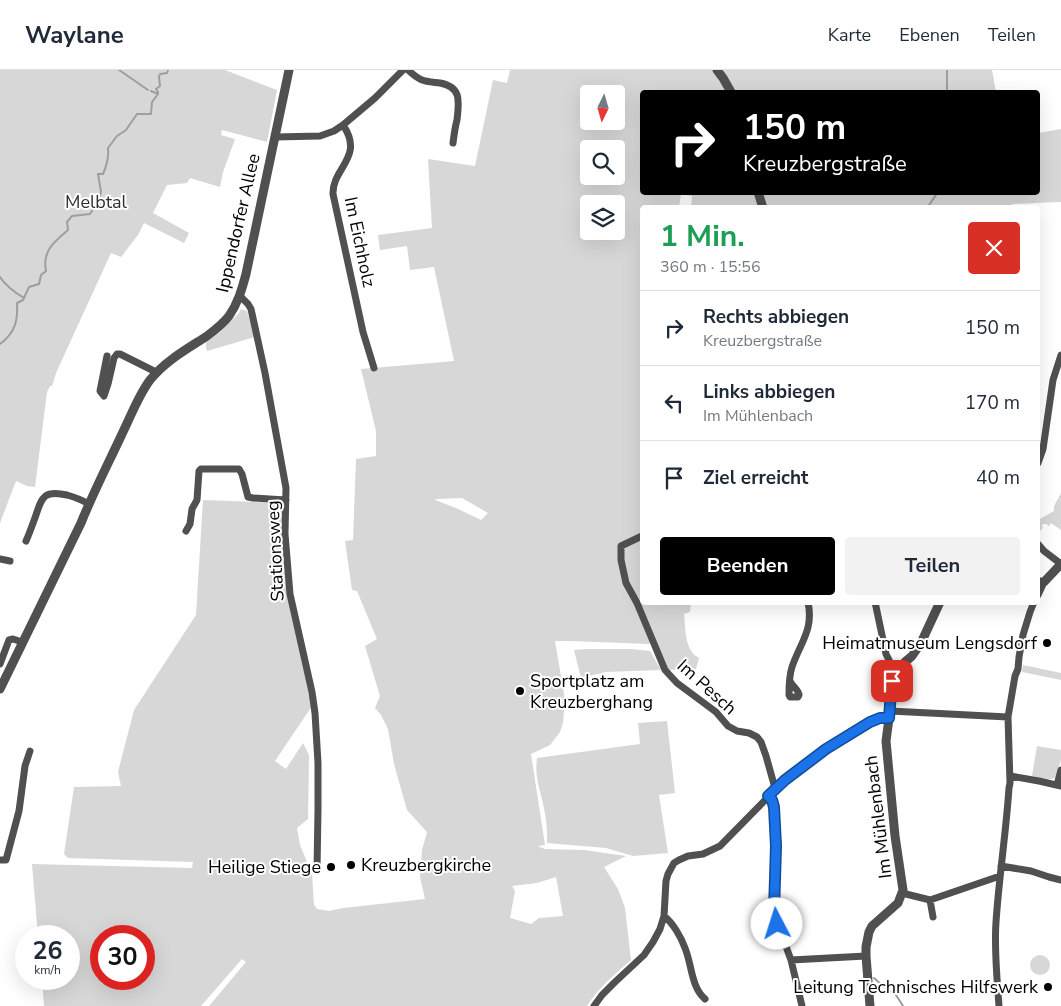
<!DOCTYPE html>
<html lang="de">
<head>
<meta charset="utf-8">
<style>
	body { margin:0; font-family:"Nunito Sans",sans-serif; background:#f2f2f3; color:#1f2937; height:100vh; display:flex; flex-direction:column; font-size:19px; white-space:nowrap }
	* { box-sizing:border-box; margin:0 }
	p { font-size:16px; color:#747a83 }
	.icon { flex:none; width:28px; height:28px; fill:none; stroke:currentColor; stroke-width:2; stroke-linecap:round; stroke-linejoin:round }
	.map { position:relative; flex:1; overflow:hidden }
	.details { position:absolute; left:640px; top:135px; width:400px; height:400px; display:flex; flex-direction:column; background:#fff; border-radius:5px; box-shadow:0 5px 20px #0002 }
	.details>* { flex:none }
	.top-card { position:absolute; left:640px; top:20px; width:400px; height:105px; border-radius:5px; box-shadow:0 5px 20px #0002; background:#000; color:#fff; overflow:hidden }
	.needle { width:32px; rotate:185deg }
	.fabs { position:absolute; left:580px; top:15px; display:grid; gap:10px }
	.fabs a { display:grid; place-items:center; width:45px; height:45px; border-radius:5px; background:#fff; box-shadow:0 5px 20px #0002; font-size:25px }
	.speed { position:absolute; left:15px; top:855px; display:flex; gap:10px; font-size:25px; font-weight:700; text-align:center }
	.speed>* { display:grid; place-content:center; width:65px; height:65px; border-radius:50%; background:#fff; box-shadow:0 5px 20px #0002; line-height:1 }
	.speed small { font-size:12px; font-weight:400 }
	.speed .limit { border:8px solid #d22; background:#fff; color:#111 }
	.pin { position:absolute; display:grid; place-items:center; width:42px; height:42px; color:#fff; margin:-21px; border-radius:10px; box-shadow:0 2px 8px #0006 }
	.me { position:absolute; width:55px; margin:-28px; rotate:355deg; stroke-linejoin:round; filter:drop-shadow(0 0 4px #0008) }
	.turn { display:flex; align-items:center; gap:18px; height:105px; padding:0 20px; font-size:22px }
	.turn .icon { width:65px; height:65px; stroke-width:2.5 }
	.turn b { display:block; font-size:35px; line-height:42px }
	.round { display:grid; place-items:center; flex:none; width:52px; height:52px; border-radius:5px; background:#f2f2f3 }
	.summary { display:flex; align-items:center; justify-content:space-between; height:85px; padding:0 20px }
	h1 { font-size:30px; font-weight:700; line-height:38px; color:#1e9e55 }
	.button { display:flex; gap:10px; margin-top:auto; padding:10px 20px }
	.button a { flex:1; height:58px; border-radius:5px; background:#000; color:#fff; font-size:20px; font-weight:700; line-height:58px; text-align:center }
	.button a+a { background:#f2f2f3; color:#1f2937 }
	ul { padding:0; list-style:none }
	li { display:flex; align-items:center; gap:15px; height:75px; padding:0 20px; border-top:1px solid #e0e1e3 }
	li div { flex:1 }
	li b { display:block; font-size:19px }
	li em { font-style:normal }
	header { display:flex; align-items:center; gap:30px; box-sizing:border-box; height:70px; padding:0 25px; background:#fff; border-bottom:1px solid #e0e1e3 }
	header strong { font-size:24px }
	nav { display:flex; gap:28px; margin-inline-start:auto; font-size:18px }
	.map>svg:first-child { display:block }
	.green { fill:#d7d7d7; fill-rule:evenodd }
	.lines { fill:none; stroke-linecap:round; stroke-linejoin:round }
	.stream { stroke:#9e9e9e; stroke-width:2 }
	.minor { stroke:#505050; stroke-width:7 }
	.tertiary { stroke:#505050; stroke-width:9 }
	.route-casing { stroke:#114b97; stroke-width:12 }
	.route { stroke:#1a73e8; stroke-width:9 }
	.poi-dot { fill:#000; stroke:#fff; stroke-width:2 }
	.labels { text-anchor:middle; stroke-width:4; stroke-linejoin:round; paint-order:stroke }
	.park-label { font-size:18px; fill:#2e2e2e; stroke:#fff }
	.street-label { font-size:18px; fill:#000; stroke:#fff }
	.poi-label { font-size:18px; fill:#000; stroke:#fff; text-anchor:end }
</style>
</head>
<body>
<header>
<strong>Waylane</strong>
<nav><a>Karte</a><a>Ebenen</a><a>Teilen</a></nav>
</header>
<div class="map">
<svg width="1061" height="936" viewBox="0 0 1061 936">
	<rect width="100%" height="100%" fill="#fff"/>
	<path class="green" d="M0 0H225L277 20 267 72 222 60 221 65 235 69 223 102 220 117 190 108 187 113 167 115 153 143 189 163 184 173 144 153 138 165 121 187 111 183 56 303 52 316H50L47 322 35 417 27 416 16 411 0 453Z
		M510 0H992L996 22H642V122H1038V63L1061 59V132L1012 134V138H691L692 126 681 124 679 137 642 138V464L619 474 620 491 651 572 649 574 570 571H555L565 630 563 653 560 662 550 675 531 684 545 775 538 776 545 779 584 780 626 786 604 797 618 819 625 838 631 890C615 904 598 918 587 936H209L246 892 242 889 201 936H44L42 909H69V866H38L32 794 192 798 193 792 68 788 64 784 74 717 121 716 118 702 134 640 196 545 203 430 284 433 282 466 312 636 275 691 286 699 303 673 309 685 308 749 297 758 300 775 312 804 314 835 317 839 329 841 343 838 425 829 420 807 422 780 427 762 407 740 394 694 388 659 381 645 375 638 380 626 365 576 377 569 357 521 352 520 345 471 353 470 356 389 376 386V361L361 299 454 291 434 197 410 200 407 176 380 180 378 165 432 158 428 89 475 96 493 10 507 13ZM589 24H616V51H589ZM589 79H616V106H589ZM589 134H616V161H589ZM462 428 488 443 481 450 456 438 435 430 436 429ZM556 807 563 846 539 848 531 854 510 848 515 821 512 816 537 813ZM101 866H144V909H101Z
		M241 239 247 241 255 267 207 281 206 278V272L219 263 239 243Z
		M1061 423V460L1051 453 1049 456 1046 454H1043L1042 456 1043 458 1040 461 1038 460V450L1054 441V436Z
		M642 469V532L691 533 690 542 684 544C686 559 684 580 699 588L696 599 668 600 627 512 622 477Z
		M585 579H631L650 581 661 600 606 602 581 608 574 580Z
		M1023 595 1061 603V610L1022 602Z
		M667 651 675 723 659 725 668 783 633 786 606 778 547 773C547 763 547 753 545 744 542 722 534 711 537 688L640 674 638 653Z
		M1037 676 1061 680V690L1056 707C1050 712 1039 707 1032 706Z
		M1030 895a10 10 0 1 1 20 0a10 10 0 1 1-20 0Z"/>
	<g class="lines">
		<path class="stream" d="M119 0 148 20
			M947 0V22
			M151 21 158 24
			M927 138 938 122
			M0 207C6 216 14 222 24 228
			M0 274C15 263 18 251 17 233L23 230 29 217 39 214 41 205 46 201C42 181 54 172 68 160L67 152 72 146 90 144 98 131 101 122 98 104H103C107 95 109 88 108 78L117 66 126 60 137 44H151L152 32 158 24V22L156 19 160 16 159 7 160 4 167 3 168 0
			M874 908 884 917 896 925 903 936"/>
		<path class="minor" d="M408 0C421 12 424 11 440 13 462 17 459 32 457 50 455 57 454 65 453 73
			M343 55C365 87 332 98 333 124L363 262 374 298
			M275 67 320 66 334 61 343 55 375 28 403 0
			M240 226 248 234 251 239 265 303 286 418 285 464 290 524 312 622 315 643 318 693V739L317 801
			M107 286 100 321 104 326 108 314 114 288 117 284H120L156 302
			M1038 393 1043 379 1053 310 1061 285
			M186 461 190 454 192 439 197 430 199 401 201 399H239L242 404 248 427 253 428 286 430
			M642 466 621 476V490L626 513 637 533 665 600 677 613 716 642 728 656 737 661 749 663 757 667 761 672 766 686 775 718
			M26 471C30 462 33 453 36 445 42 426 45 420 67 425 74 427 82 430 89 434
			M1038 474 1044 481 1061 494
			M0 489 10 491
			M1038 525 1044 512
			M875 532 886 584 891 594 898 600
			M0 594 9 570 13 569 22 572
			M790 611C792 616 799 620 799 625L798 627H790L789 625C789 616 789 606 792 597 800 573 814 560 808 532
			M890 641 1008 647
			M1010 706 1039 711 1061 716
			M1057 715 1061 700
			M768 726 772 730 775 737V847L791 890
			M0 790H6L19 741 25 696 30 681
			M1001 796 1031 801 1049 807 1061 810
			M902 823 930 830 1000 806
			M930 830 933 847
			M664 846C673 853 681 867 685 878 692 895 691 917 705 929
			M594 936 602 925 615 912 644 885 653 872 660 859 664 846 666 811 668 804 674 793 679 790 688 786 703 784 720 776 785 710 826 679 854 661 870 652 880 648H889
			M802 936 791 890 866 886
			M999 936C997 908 994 879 996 852 999 807 1006 763 1009 718L1010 713 1008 647 1015 606 1018 599 1019 587 1023 565 1030 542 1034 532"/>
		<path class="tertiary" d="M717 0 723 8 731 22
			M758 122 763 138
			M1038 512H1044L1061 494
			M0 619 81 453C93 423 108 394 122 364 131 346 138 326 150 310 165 291 187 279 207 266 215 260 223 254 229 246 238 233 242 219 246 204L289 0
			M870 936 866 886V877L869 862 872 856 898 833 903 820 895 766 886 671 890 641 891 616 895 603 905 592 912 586 921 573 940 532"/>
	</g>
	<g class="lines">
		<g class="route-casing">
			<path id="route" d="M777 854 774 841 776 776 774 737 772 730 768 726 785 710 826 679 870 652 880 648H889L892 611"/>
		</g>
		<use href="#route" class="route"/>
	</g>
	<g class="poi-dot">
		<circle cx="1047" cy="573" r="5"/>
		<circle cx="520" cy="621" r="5"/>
		<circle cx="351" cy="795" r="5"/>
		<circle cx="331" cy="797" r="5"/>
		<circle cx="1048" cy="917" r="5"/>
	</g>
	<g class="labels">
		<g class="park-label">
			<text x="96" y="138">Melbtal</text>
		</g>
		<g class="street-label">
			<text transform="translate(238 153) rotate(-77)" y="6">Ippendorfer Allee</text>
			<text transform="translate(360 172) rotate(78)" y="6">Im Eichholz</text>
			<text transform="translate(275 481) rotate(-93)" y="6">Stationsweg</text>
			<text transform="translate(707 617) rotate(42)" y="6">Im Pesch</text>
			<text transform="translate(878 747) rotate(-97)" y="6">Im Mühlenbach</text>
		</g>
		<g class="poi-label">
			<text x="1037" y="579">Heimatmuseum Lengsdorf</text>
			<text x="530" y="617" text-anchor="start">Sportplatz am<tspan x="530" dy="21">Kreuzberghang</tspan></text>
			<text x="361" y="801" text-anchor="start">Kreuzbergkirche</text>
			<text x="321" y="803">Heilige Stiege</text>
			<text x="1038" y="923">Leitung Technisches Hilfswerk</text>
		</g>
	</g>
</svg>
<div class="fabs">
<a><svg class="needle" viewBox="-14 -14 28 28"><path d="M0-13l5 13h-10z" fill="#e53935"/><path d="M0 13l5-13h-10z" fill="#747a83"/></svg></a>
<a><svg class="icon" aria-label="search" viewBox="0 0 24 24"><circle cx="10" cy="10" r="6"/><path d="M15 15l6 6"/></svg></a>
<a><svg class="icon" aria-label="layers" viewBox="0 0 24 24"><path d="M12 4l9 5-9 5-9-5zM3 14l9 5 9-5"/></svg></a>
</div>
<div class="speed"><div>26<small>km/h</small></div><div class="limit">30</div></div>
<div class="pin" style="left:892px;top:611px;background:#d93025"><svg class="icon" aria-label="arrive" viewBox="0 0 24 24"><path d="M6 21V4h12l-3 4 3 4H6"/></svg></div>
<svg class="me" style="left:777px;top:854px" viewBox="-20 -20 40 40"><circle r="19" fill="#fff"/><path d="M0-13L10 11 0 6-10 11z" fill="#1a73e8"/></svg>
<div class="top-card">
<div class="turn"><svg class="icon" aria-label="right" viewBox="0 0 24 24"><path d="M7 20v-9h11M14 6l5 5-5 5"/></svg><div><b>150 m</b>Kreuzbergstraße</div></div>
</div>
<section class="details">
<div class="summary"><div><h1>1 Min.</h1><p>360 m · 15:56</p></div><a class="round" style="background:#d93025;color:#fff"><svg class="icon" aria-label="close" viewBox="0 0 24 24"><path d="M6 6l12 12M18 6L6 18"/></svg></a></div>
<ul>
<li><svg class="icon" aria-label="right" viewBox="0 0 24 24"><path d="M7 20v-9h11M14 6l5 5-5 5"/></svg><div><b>Rechts abbiegen</b><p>Kreuzbergstraße</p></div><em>150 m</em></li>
<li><svg class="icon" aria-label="left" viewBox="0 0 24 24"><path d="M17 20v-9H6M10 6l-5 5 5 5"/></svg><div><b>Links abbiegen</b><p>Im Mühlenbach</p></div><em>170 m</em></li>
<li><svg class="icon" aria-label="arrive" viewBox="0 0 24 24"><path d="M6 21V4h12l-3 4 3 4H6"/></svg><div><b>Ziel erreicht</b></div><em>40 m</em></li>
</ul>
<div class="button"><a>Beenden</a><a>Teilen</a></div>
</section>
</div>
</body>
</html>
